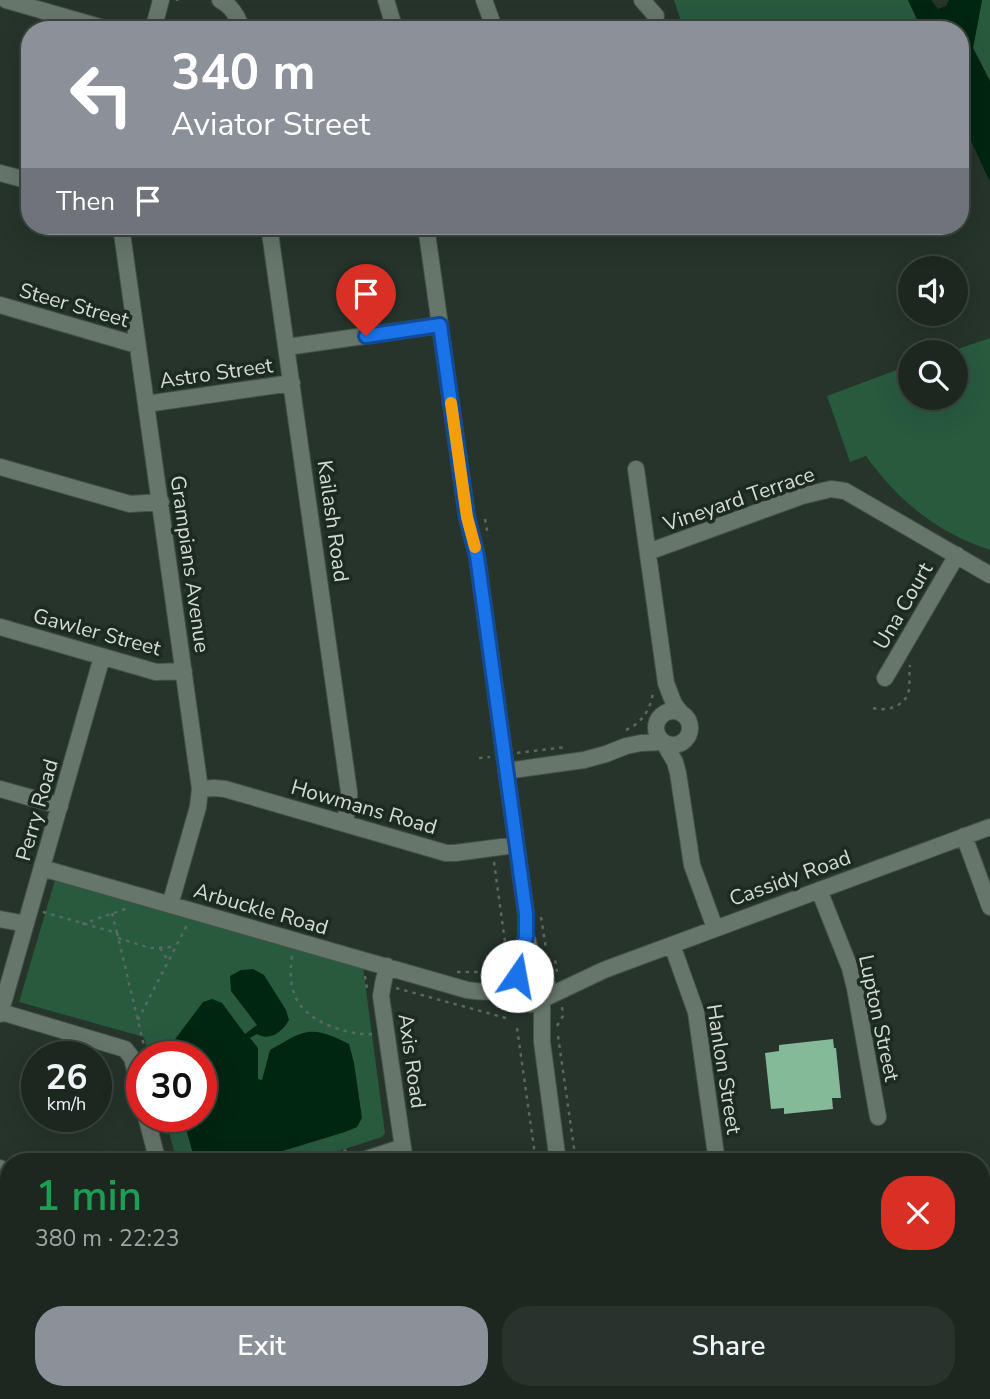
<!DOCTYPE html>
<html lang="en">
<head>
<meta charset="utf-8">
<style>
	body { margin:0; font-family:"Nunito Sans",sans-serif; background:#29332d; color:#f1f3f6; height:100vh; display:flex; flex-direction:column; font-size:26px; white-space:nowrap }
	* { box-sizing:border-box; margin:0 }
	p { font-size:23px; color:#a0a5a5 }
	.icon { flex:none; width:38px; height:38px; fill:none; stroke:currentColor; stroke-width:2; stroke-linecap:round; stroke-linejoin:round }
	.map { position:relative; flex:1; overflow:hidden }
	.side { position:absolute; left:0px; top:1153px; width:990px; height:247px; display:flex; flex-direction:column; background:#1c2720; border-radius:28px 28px 0 0; box-shadow:0 7px 28px #0002,0 0 0 2px #3a443e }
	.side>* { flex:none }
	.guide { position:absolute; left:21px; top:21px; width:948px; height:214px; border-radius:28px; box-shadow:0 7px 28px #0002,0 0 0 2px #3a443e; background:#8c9099; color:#fff; overflow:hidden }
	.buttons { position:absolute; left:898px; top:256px; display:grid; gap:14px }
	.buttons a { display:grid; place-items:center; width:70px; height:70px; border-radius:50%; background:#1c2720; box-shadow:0 7px 28px #0002,0 0 0 2px #3a443e; font-size:35px }
	.speed { position:absolute; left:21px; top:1041px; display:flex; gap:14px; font-size:35px; font-weight:700; text-align:center }
	.speed>* { display:grid; place-content:center; width:91px; height:91px; border-radius:50%; background:#1c2720; box-shadow:0 7px 28px #0002,0 0 0 2px #3a443e; line-height:1 }
	.speed small { font-size:18px; font-weight:400 }
	.speed .limit { border:10px solid #d22; background:#fff; color:#111 }
	.pin { position:absolute; display:grid; place-items:center; width:60px; height:60px; color:#fff; margin:-72px -30px; border-radius:50% 50% 50% 0; rotate:-45deg; box-shadow:0 0 7px #0007 }
	.pin .icon { rotate:45deg }
	.me { position:absolute; width:77px; margin:-38px; rotate:12deg; stroke-linejoin:round; filter:drop-shadow(0 0 5px #0008) }
	.turn { display:flex; align-items:center; gap:24px; height:147px; padding:0 35px; font-size:32px }
	.turn .icon { width:91px; height:91px; stroke-width:2.5 }
	.turn b { display:block; font-size:49px; line-height:60px }
	.then { display:flex; align-items:center; height:66px; padding:0 35px; background:#0003; gap:14px; font-size:26px }
	.round { display:grid; place-items:center; flex:none; width:74px; height:74px; border-radius:28px; background:#29332d }
	.headline { display:flex; align-items:center; justify-content:space-between; height:119px; padding:0 35px }
	h1 { font-size:42px; font-weight:600; line-height:52px; color:#1e9e55 }
	.primary-button { display:flex; gap:14px; margin-top:auto; padding:14px 35px }
	.primary-button a { flex:1; height:80px; border-radius:28px; background:#8c9099; color:#fff; font-size:28px; font-weight:600; line-height:80px; text-align:center }
	.primary-button a+a { background:#29332d; color:#f1f3f6 }
	.map>svg:first-child { display:block }
	.green { fill:#285a3e }
	.water { fill:#002511 }
	.building { fill:#84ba98 }
	.lines { fill:none; stroke-linecap:round; stroke-linejoin:round }
	.minor-casing { stroke:#45514a; stroke-width:18 }
	.path { stroke:#5b6860; stroke-width:2.5; stroke-dasharray:3.5 5; stroke-linecap:butt }
	.minor { stroke:#66766b; stroke-width:16 }
	.route-casing { stroke:#114b97; stroke-width:18 }
	.route { stroke:#1a73e8; stroke-width:12 }
	.slow { stroke:#f59e0b; stroke-width:12 }
	.labels { text-anchor:middle; stroke-width:7; stroke-linejoin:round; paint-order:stroke }
	.street-label { font-size:21px; fill:#d2dbd5; stroke:#1c2a21 }
</style>
</head>
<body>
<div class="map">
<svg width="990" height="1399" viewBox="0 0 990 1399">
	<rect width="100%" height="100%" fill="#26342b"/>
	<path class="green" d="M674 0H908L922 30H684Z
		M982 0H990V81L973 48Z
		M990 338V550C938 533 898 501 866 456L850 462 827 396 910 365V397H956V352H949Z
		M55 880 363 967 385 1133 382 1137 304 1162H177L165 1117 201 1116V1057H149L144 1037 19 1002Z"/>
	<path class="water" d="M908 0H931L938 9 946 6 949 0H982L973 48 990 81V182L961 119V30H922Z
		M253 969 264 975 286 1010 289 1020C283 1031 270 1042 257 1034L250 1038 258 1048V1079L262 1080 270 1050C305 1030 310 1024 349 1044L354 1063 362 1118 357 1127 345 1132 247 1162H195L183 1117 201 1116V1057H170V1053L173 1042 203 1002 212 999 222 1003 245 1034 257 1025 231 991 230 976 241 970Z"/>
	<path class="building" d="M833 1039 834 1048H836L841 1098H832L833 1109 784 1114V1108L771 1109 765 1053 779 1051V1045Z"/>
	<g class="lines">
		<g class="minor-casing">
			<path id="minor" d="M6 0 110 30
				M220 0C232 6 238 16 242 30
				M386 0 395 30
				M484 0 495 30
				M642 0 656 16
				M153 30 161 0
				M0 173 30 181
				M121 226 200 789 198 807 170 905
				M269 226 349 792V803L344 823
				M426 226 467 517 477 556 526 914V936L517 976
				M0 305 137 345
				M287 347 440 325
				M146 404 292 383
				M0 467 130 504 161 502
				M636 469 666 683 674 704 682 714
				M648 552 802 496 831 489 845 491 990 575
				M0 627 156 672 184 671
				M885 678 957 555
				M656 728a17 17 0 1 1 34 0a17 17 0 1 1-34 0Z
				M664 743 675 762 678 773 692 865 715 928
				M506 771 584 760 606 754 626 746 641 743 663 742
				M0 789 60 806
				M200 789 214 788 225 789 446 853H455L516 845
				M964 836 990 907
				M42 868 467 990C489 993 495 993 514 982
				M819 890 850 968 855 988 878 1117
				M0 919 26 924
				M527 938C530 948 532 961 537 970 543 979 554 985 544 998 540 1002 535 1005 529 1004 505 1003 509 963 538 972
				M672 945 696 1012 717 1162
				M387 966 383 984 381 996 405 1162
				M543 999 604 970 990 827
				M542 1000V1042L558 1162
				M1 1012 125 1049 132 1058 142 1098
				M0 1014 102 657
				M146 1116 158 1162
				M357 1162 403 1147
				M0 1168 9 1203
				M982 1230 990 1227
				M0 1277 9 1274
				M62 1391 64 1399
				M196 1391 198 1399
				M593 1391 596 1399
				M764 1391V1399
				M115 1399 139 1391
				M209 1399 211 1391"/>
		</g>
		<path class="path" d="M177 1V0
			M485 519 488 536
			M873 708C887 712 907 706 909 689 910 681 909 673 910 665
			M626 730C642 723 651 709 653 692
			M517 753 566 747
			M479 758 490 757
			M364 801 366 815
			M494 862 505 942
			M43 912 117 933 145 1050
			M112 913 117 933
			M541 917 546 949
			M82 924 128 908
			M118 938 150 948 176 947
			M160 948 169 962
			M292 956C287 991 296 1012 330 1026 344 1031 357 1035 373 1034
			M547 959 555 960 557 972
			M457 972H485L497 965
			M365 976 367 989
			M396 988 506 1018
			M138 1020 187 925
			M557 1026 563 1016 562 1007
			M517 1028 536 1162
			M558 1036 576 1162
			M311 1162 350 1149
			M167 1391 170 1399
			M567 1391 568 1399
			M169 1399 179 1395 183 1397"/>
		<use href="#minor" class="minor"/>
	</g>
	<g class="lines">
		<g class="route-casing">
			<path id="route" d="M366 336 440 325 467 517 477 556 526 914V936L517 976"/>
		</g>
		<use href="#route" class="route"/>
		<path class="slow" d="M451 403 467 517 475 547"/>
	</g>
	<g class="labels">
		<g class="street-label">
			<text transform="translate(74 305) rotate(16)" y="7">Steer Street</text>
			<text transform="translate(216 373) rotate(-8)" y="7">Astro Street</text>
			<text transform="translate(739 499) rotate(-19)" y="7">Vineyard Terrace</text>
			<text transform="translate(333 521) rotate(82)" y="7">Kailash Road</text>
			<text transform="translate(190 564) rotate(82)" y="7">Grampians Avenue</text>
			<text transform="translate(903 606) rotate(-60)" y="7">Una Court</text>
			<text transform="translate(97 632) rotate(15)" y="7">Gawler Street</text>
			<text transform="translate(364 807) rotate(16)" y="7">Howmans Road</text>
			<text transform="translate(37 810) rotate(-74)" y="7">Perry Road</text>
			<text transform="translate(790 878) rotate(-20)" y="7">Cassidy Road</text>
			<text transform="translate(261 909) rotate(16)" y="7">Arbuckle Road</text>
			<text transform="translate(879 1018) rotate(78)" y="7">Lupton Street</text>
			<text transform="translate(412 1061) rotate(82)" y="7">Axis Road</text>
			<text transform="translate(724 1069) rotate(81)" y="7">Hanlon Street</text>
		</g>
	</g>
</svg>
<div class="buttons">
<a><svg class="icon" aria-label="sound" viewBox="0 0 24 24"><path d="M4 9h4l5-4v14l-5-4H4zM17 9q2 3 0 6"/></svg></a>
<a><svg class="icon" aria-label="search" viewBox="0 0 24 24"><circle cx="10" cy="10" r="6"/><path d="M15 15l6 6"/></svg></a>
</div>
<div class="speed"><div>26<small>km/h</small></div><div class="limit">30</div></div>
<div class="pin" style="left:366px;top:336px;background:#d93025"><svg class="icon" aria-label="arrive" viewBox="0 0 24 24"><path d="M6 21V4h12l-3 4 3 4H6"/></svg></div>
<svg class="me" style="left:517px;top:976px" viewBox="-20 -20 40 40"><circle r="19" fill="#fff"/><path d="M0-13L10 11 0 6-10 11z" fill="#1a73e8"/></svg>
<div class="guide">
<div class="turn"><svg class="icon" aria-label="left" viewBox="0 0 24 24"><path d="M17 20v-9H6M10 6l-5 5 5 5"/></svg><div><b>340 m</b>Aviator Street</div></div>
<div class="then">Then<svg class="icon" aria-label="arrive" viewBox="0 0 24 24"><path d="M6 21V4h12l-3 4 3 4H6"/></svg></div>
</div>
<section class="side">
<div class="headline"><div><h1>1 min</h1><p>380 m · 22:23</p></div><a class="round" style="background:#d93025;color:#fff"><svg class="icon" aria-label="close" viewBox="0 0 24 24"><path d="M6 6l12 12M18 6L6 18"/></svg></a></div>
<div class="primary-button"><a>Exit</a><a>Share</a></div>
</section>
</div>
</body>
</html>
